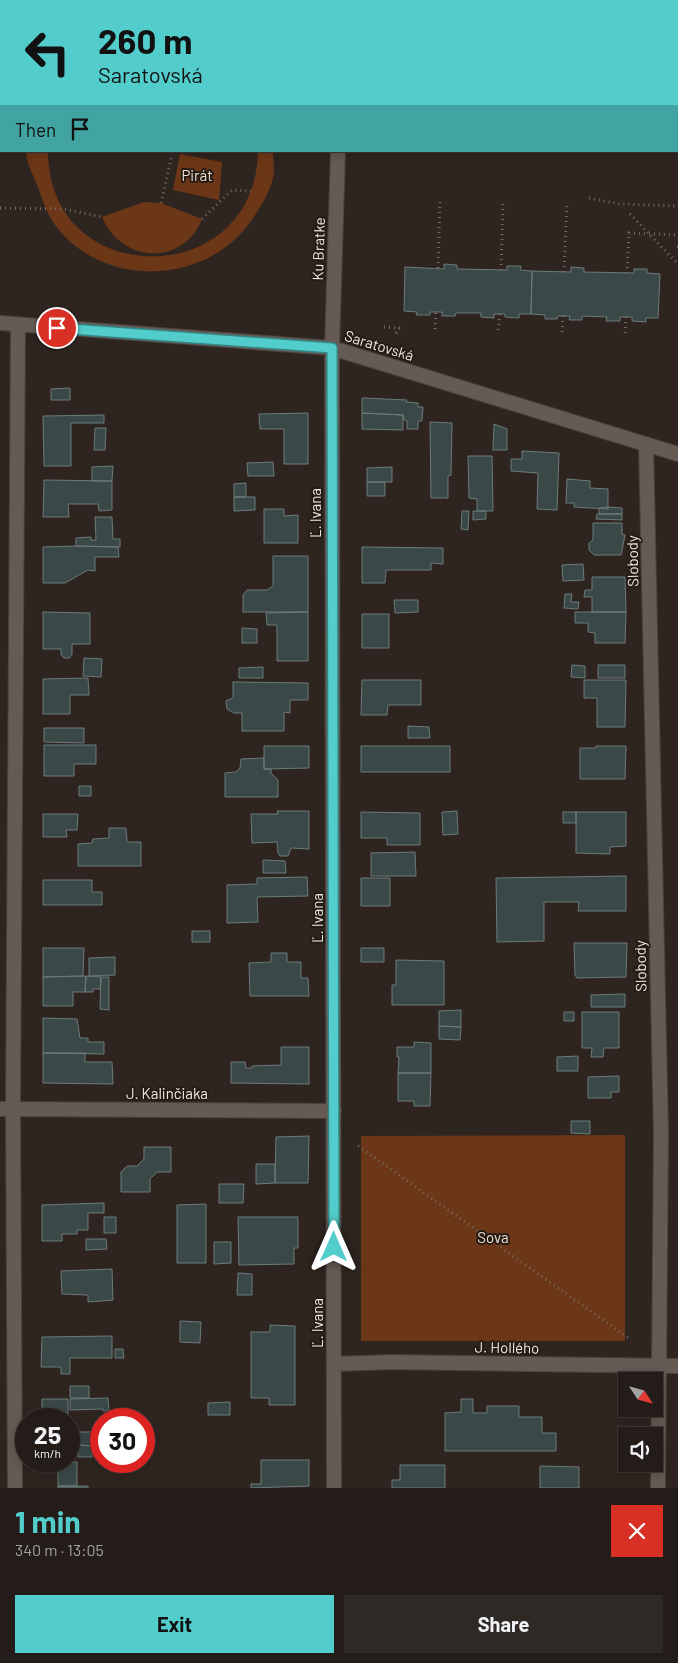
<!DOCTYPE html>
<html lang="en">
<head>
<meta charset="utf-8">
<style>
	body { margin:0; font-family:Barlow,sans-serif; background:#2f2925; color:#f1f3f6; height:100vh; display:flex; flex-direction:column; font-size:19px; white-space:nowrap }
	* { box-sizing:border-box; margin:0 }
	p { font-size:16px; color:#a3a1a2 }
	.icon { flex:none; width:28px; height:28px; fill:none; stroke:currentColor; stroke-width:2; stroke-linecap:round; stroke-linejoin:round }
	.map { position:relative; height:1488px; overflow:hidden }
	.side { display:flex; flex-direction:column; background:#231c18; flex:1 }
	.side>* { flex:none }
	.top-card { position:absolute; left:0px; top:0px; width:679px; height:152px; box-shadow:0 2px 12px #0003,0 0 0 1px #403a37; background:#53cdcb; color:#111; overflow:hidden }
	.needle { width:32px; rotate:126deg }
	.fabs { position:absolute; left:618px; top:1372px; display:grid; gap:10px }
	.fabs a { display:grid; place-items:center; width:45px; height:45px; border-radius:0px; background:#231c18; box-shadow:0 2px 12px #0003,0 0 0 1px #403a37; font-size:25px }
	.speed { position:absolute; left:15px; top:1408px; display:flex; gap:10px; font-size:25px; font-weight:700; text-align:center }
	.speed>* { display:grid; place-content:center; width:65px; height:65px; border-radius:50%; background:#231c18; box-shadow:0 2px 12px #0003,0 0 0 1px #403a37; line-height:1 }
	.speed small { font-size:12px; font-weight:400 }
	.speed .limit { border:8px solid #d22; background:#fff; color:#111 }
	.pin { position:absolute; display:grid; place-items:center; width:42px; height:42px; color:#fff; margin:-21px; border:2px solid #fff; border-radius:50%; box-shadow:0 1px 5px #0007 }
	.me { position:absolute; width:55px; margin:-28px; rotate:0deg; stroke-linejoin:round; filter:drop-shadow(0 0 4px #0008) }
	.turn { display:flex; align-items:center; gap:18px; height:105px; padding:0 15px; font-size:22px }
	.turn .icon { width:65px; height:65px; stroke-width:2.5 }
	.turn b { display:block; font-size:35px; line-height:42px }
	.then { display:flex; align-items:center; height:48px; padding:0 15px; background:#0003; gap:10px; font-size:19px }
	.round { display:grid; place-items:center; flex:none; width:52px; height:52px; border-radius:0px; background:#2f2925 }
	.headline { display:flex; align-items:center; justify-content:space-between; height:85px; padding:0 15px }
	h1 { font-size:30px; font-weight:700; line-height:38px; color:#53cdcb }
	.action { display:flex; gap:10px; margin-top:auto; padding:10px 15px }
	.action a { flex:1; height:58px; border-radius:0px; background:#53cdcb; color:#111; font-size:20px; font-weight:700; line-height:58px; text-align:center }
	.action a+a { background:#2f2925; color:#f1f3f6 }
	.map>svg:first-child { display:block }
	.green { fill:#6c3716 }
	.building { fill:#3a4847; stroke:#6c7b7a }
	.lines { fill:none; stroke-linecap:round; stroke-linejoin:round }
	.minor-casing { stroke:#4b423d; stroke-width:16 }
	.path { stroke:#746b67; stroke-width:3; stroke-dasharray:1 4; stroke-linecap:butt }
	.minor { stroke:#655a54; stroke-width:14 }
	.route-casing { stroke:#368584; stroke-width:12 }
	.route { stroke:#53cdcb; stroke-width:9 }
	.labels { text-anchor:middle; stroke-width:4; stroke-linejoin:round; paint-order:stroke }
	.park-label { font-size:15px; fill:#f2ddd1; stroke:#251c16 }
	.street-label { font-size:15px; fill:#eee7e3; stroke:#251c16 }
</style>
</head>
<body>
<div class="map">
<svg width="678" height="1488" viewBox="0 0 678 1488">
	<rect width="100%" height="100%" fill="#2f2520"/>
	<path class="green" d="M26 151H48C48 292 256 291 258 151H273C273 160 275 170 273 178 269 194 260 208 251 221 205 287 99 289 53 222 46 211 42 199 38 187 34 176 26 163 26 151Z
		M180 154 222 162 219 200 173 190Z
		M144 202 161 203 202 219C183 267 121 263 102 217Z
		M625 1135V1341H361V1136Z"/>
	<path class="building" d="M412 0H542L412 1Z
		M444 264 457 265V269L507 270V266H521L520 270 532 271 531 314H519V318L505 317V314H494V318L481 317V313H456L455 316H442V312H430V315H416L417 312 404 311 405 267 444 269Z
		M571 267 584 268V272L634 273V269H647V273L660 274 658 318H646V322L632 321V317H620V321H606L607 317 582 316V320H569L570 316H558L557 319H545V315L531 314 532 271 571 272Z
		M70 388V400H51V389Z
		M362 398 407 400 406 402 418 403V407H423L422 421H418V429H407V421L404 420 403 415 362 413Z
		M308 413V464H284V429H260L259 414Z
		M362 413 403 415V430L362 429Z
		M104 415V423H71V466H44L43 416Z
		M430 422 452 423 451 475 448 476V498H431Z
		M494 424 507 429V450H493Z
		M95 428H106L105 450H94Z
		M522 451 559 453 557 510 537 509 538 473 511 471V459H522Z
		M468 456H492L493 511H477V499L469 498Z
		M273 462 274 476H248L247 463Z
		M113 466 112 481H92V467Z
		M392 467V482H367V468Z
		M567 479 590 481V488L608 489V509L574 507V503H566Z
		M44 480 112 481V510L99 511 98 504H68L69 517H43Z
		M367 482H385V496H367Z
		M246 483V497H234V484Z
		M234 497H255V510L234 511Z
		M608 507 622 508V514H599V508Z
		M264 509H284V516L298 515V543H264Z
		M462 511H469L468 530 461 529Z
		M473 511H486V519L473 520Z
		M597 514H622V520L596 519Z
		M95 517H112L113 539H120V547L76 546V538L91 537V540H96Z
		M593 523H622V534L625 535 621 555H594L589 550V543L593 540Z
		M76 546 118 547 119 557H95V571L88 570 65 583H43V547Z
		M362 547 443 548V564L431 563V570H386L385 583H362Z
		M273 556H308V612H243V595L247 590H267L273 586Z
		M583 564 584 580 563 581 562 565Z
		M592 577H625L626 612H592V597H584L585 590H592Z
		M565 594H572L571 602H579L578 609 564 608Z
		M394 600H418V612L395 613Z
		M43 612 90 613V644H72V655L69 658H64L61 655V649H43Z
		M308 612V661H277V625H267L266 613Z
		M575 612H626L625 643H595V633L588 632V623H575Z
		M362 614H389V648H362Z
		M242 628 257 629V643H242Z
		M84 658 102 659 101 677 83 676Z
		M572 665 585 666V678L571 677Z
		M598 665H625V678H598Z
		M263 667V678H239V668Z
		M88 678 89 695H70V714H43V679Z
		M362 680H421V705H388L387 715H361Z
		M584 680H626L625 727H597V698H584Z
		M233 682 308 683V700H290V713L284 712V731H242V713H234L227 709 226 701 233 698Z
		M408 726 429 727 430 738H408Z
		M44 728H84V743L44 742Z
		M44 745H96V764H74V776H44Z
		M264 746H309V768L264 769Z
		M361 746H450V772H361Z
		M596 746H626L625 779H580V748H596Z
		M264 758V769H271V773L278 780V797H225V773L236 772 240 768 241 759Z
		M79 786H91V796H79Z
		M277 811H309V849L291 848 288 856H280L278 853 277 842 252 843 251 814H278Z
		M457 811 458 834 443 835 442 812Z
		M361 812 420 813V845H387V838H361Z
		M563 812H576V823H563Z
		M576 812H626V846L610 847V854L576 853Z
		M43 814H78L77 830H66L67 837H43Z
		M109 828H126L127 842H141V866H78V844L92 843 93 839 109 838Z
		M415 852 416 876H371V853Z
		M263 860 285 861 286 873H263Z
		M626 876V911H578L579 902H544V941L497 942 496 878Z
		M307 877 308 896 257 897 258 922 227 923V885L257 884V878Z
		M361 878H390V906H361Z
		M43 880H92V892H102V905H43Z
		M192 931H210V942H192Z
		M574 943H627L626 977 577 978 575 975Z
		M43 948H84L83 976 43 977Z
		M361 948H384V962H361Z
		M271 953H287V962H301V978H308L309 996H250L249 963 271 962Z
		M115 957V975L89 976V958Z
		M396 960 444 961V1005H392V985H396Z
		M86 976 101 977 100 989H93V992H85Z
		M86 976 85 992H73V1006H43V977Z
		M101 977H109V1010L100 1009Z
		M625 994V1007H591V995Z
		M461 1010V1027L439 1026V1011Z
		M564 1012H574V1021H564Z
		M582 1012H619V1048H604L603 1057H591L592 1048H582Z
		M43 1018 77 1019 80 1038H88V1042H104V1054L43 1053Z
		M439 1026 461 1027 460 1040 439 1039Z
		M414 1042 431 1043V1073H398L399 1057H397V1047H414Z
		M281 1047H309V1084L231 1083V1062H245L246 1068H252V1066L281 1065Z
		M43 1053H85V1062H112L113 1084 43 1083Z
		M578 1056V1071H557V1057Z
		M398 1073H431L430 1106H414V1101H398Z
		M619 1076V1092H611V1098H588V1077Z
		M571 1121H590V1134L571 1133Z
		M309 1136 308 1183H275L276 1137Z
		M144 1147H171V1172H157L150 1179V1192H121V1172L127 1166H137L144 1159Z
		M256 1164H275V1183L256 1184Z
		M219 1184H244L243 1203H219Z
		M104 1203V1213H88V1230H77V1234H62V1241H42V1205Z
		M206 1204V1263H177V1205Z
		M104 1217H116V1233H104Z
		M238 1217H298V1248H294V1264L239 1265Z
		M86 1239H106L107 1249 86 1250Z
		M214 1242H231V1263L214 1264Z
		M112 1269 113 1300 88 1302V1295L62 1294 61 1271Z
		M238 1273 252 1274V1295H237Z
		M180 1321 201 1322 200 1343 180 1342Z
		M270 1325 295 1326V1405H269V1398H251V1332H270Z
		M112 1336V1358H70V1374H61V1367H41L42 1337Z
		M115 1349H123L124 1358H115Z
		M70 1386H89V1398H70Z
		M108 1398 109 1411H103V1409L70 1410V1399Z
		M42 1399H68V1419H42Z
		M461 1399H473V1413H487V1406H519V1417H542V1433H556V1451H445V1413L461 1412Z
		M230 1402V1415H208V1403Z
		M78 1432H93L92 1446 78 1445Z
		M78 1445 92 1446V1457H78Z
		M261 1460H309V1486L251 1488V1484H261Z
		M58 1462H77V1486H58Z
		M400 1465H445V1488H392V1480H400Z
		M540 1466 579 1467V1488H540Z
		M58 1486H88V1488H58Z"/>
	<g class="lines">
		<g class="minor-casing">
			<path id="minor" d="M341 1V0
				M0 323 332 348 678 454
				M646 444 661 1134 658 1488
				M0 1109 334 1111
				M335 1364 391 1362 678 1366
				M15 1488 13 1109 18 325
				M334 1488 332 348 338 151"/>
		</g>
		<path class="path" d="M403 1V0
			M0 10H1
			M589 198 620 204 678 206
			M161 203 172 154
			M0 208 64 209 102 217
			M630 214 676 262
			M202 219 232 190 251 191
			M677 247H678
			M438 268 440 200
			M501 270 503 201
			M564 272 567 202
			M627 273 629 233 677 235
			M384 327 399 328 395 335
			M435 329 436 312
			M498 330 500 314
			M562 332 563 316
			M625 333 626 317
			M358 1146 630 1339"/>
		<use href="#minor" class="minor"/>
	</g>
	<g class="lines">
		<g class="route-casing">
			<path id="route" d="M57 328 332 348 334 1247"/>
		</g>
		<use href="#route" class="route"/>
	</g>
	<g class="labels">
		<g class="park-label">
			<text x="197" y="181">Pirát</text>
			<text x="493" y="1243">Sova</text>
		</g>
		<g class="street-label">
			<text transform="translate(319 249) rotate(-88)" y="5">Ku Bratke</text>
			<text transform="translate(379 346) rotate(17)" y="5">Saratovská</text>
			<text transform="translate(316 513) rotate(-90)" y="5">Ľ. Ivana</text>
			<text transform="translate(633 561) rotate(-91)" y="5">Slobody</text>
			<text transform="translate(318 918) rotate(-90)" y="5">Ľ. Ivana</text>
			<text transform="translate(641 966) rotate(-91)" y="5">Slobody</text>
			<text x="167" y="1099">J. Kalinčiaka</text>
			<text transform="translate(318 1323) rotate(-90)" y="5">Ľ. Ivana</text>
			<text transform="translate(507 1348) rotate(1)" y="5">J. Hollého</text>
		</g>
	</g>
</svg>
<div class="fabs">
<a><svg class="needle" viewBox="-14 -14 28 28"><path d="M0-13l5 13h-10z" fill="#e53935"/><path d="M0 13l5-13h-10z" fill="#a3a1a2"/></svg></a>
<a><svg class="icon" aria-label="sound" viewBox="0 0 24 24"><path d="M4 9h4l5-4v14l-5-4H4zM17 9q2 3 0 6"/></svg></a>
</div>
<div class="speed"><div>25<small>km/h</small></div><div class="limit">30</div></div>
<div class="pin" style="left:57px;top:328px;background:#d93025"><svg class="icon" aria-label="arrive" viewBox="0 0 24 24"><path d="M6 21V4h12l-3 4 3 4H6"/></svg></div>
<svg class="me" style="left:334px;top:1247px" viewBox="-20 -20 40 40"><path d="M0-17L14 15 0 8-14 15z" fill="#53cdcb" stroke="#fff" stroke-width="4"/></svg>
<div class="top-card">
<div class="turn"><svg class="icon" aria-label="left" viewBox="0 0 24 24"><path d="M17 20v-9H6M10 6l-5 5 5 5"/></svg><div><b>260 m</b>Saratovská</div></div>
<div class="then">Then<svg class="icon" aria-label="arrive" viewBox="0 0 24 24"><path d="M6 21V4h12l-3 4 3 4H6"/></svg></div>
</div>
</div>
<section class="side">
<div class="headline"><div><h1>1 min</h1><p>340 m · 13:05</p></div><a class="round" style="background:#d93025;color:#fff"><svg class="icon" aria-label="close" viewBox="0 0 24 24"><path d="M6 6l12 12M18 6L6 18"/></svg></a></div>
<div class="action"><a>Exit</a><a>Share</a></div>
</section>
</body>
</html>
